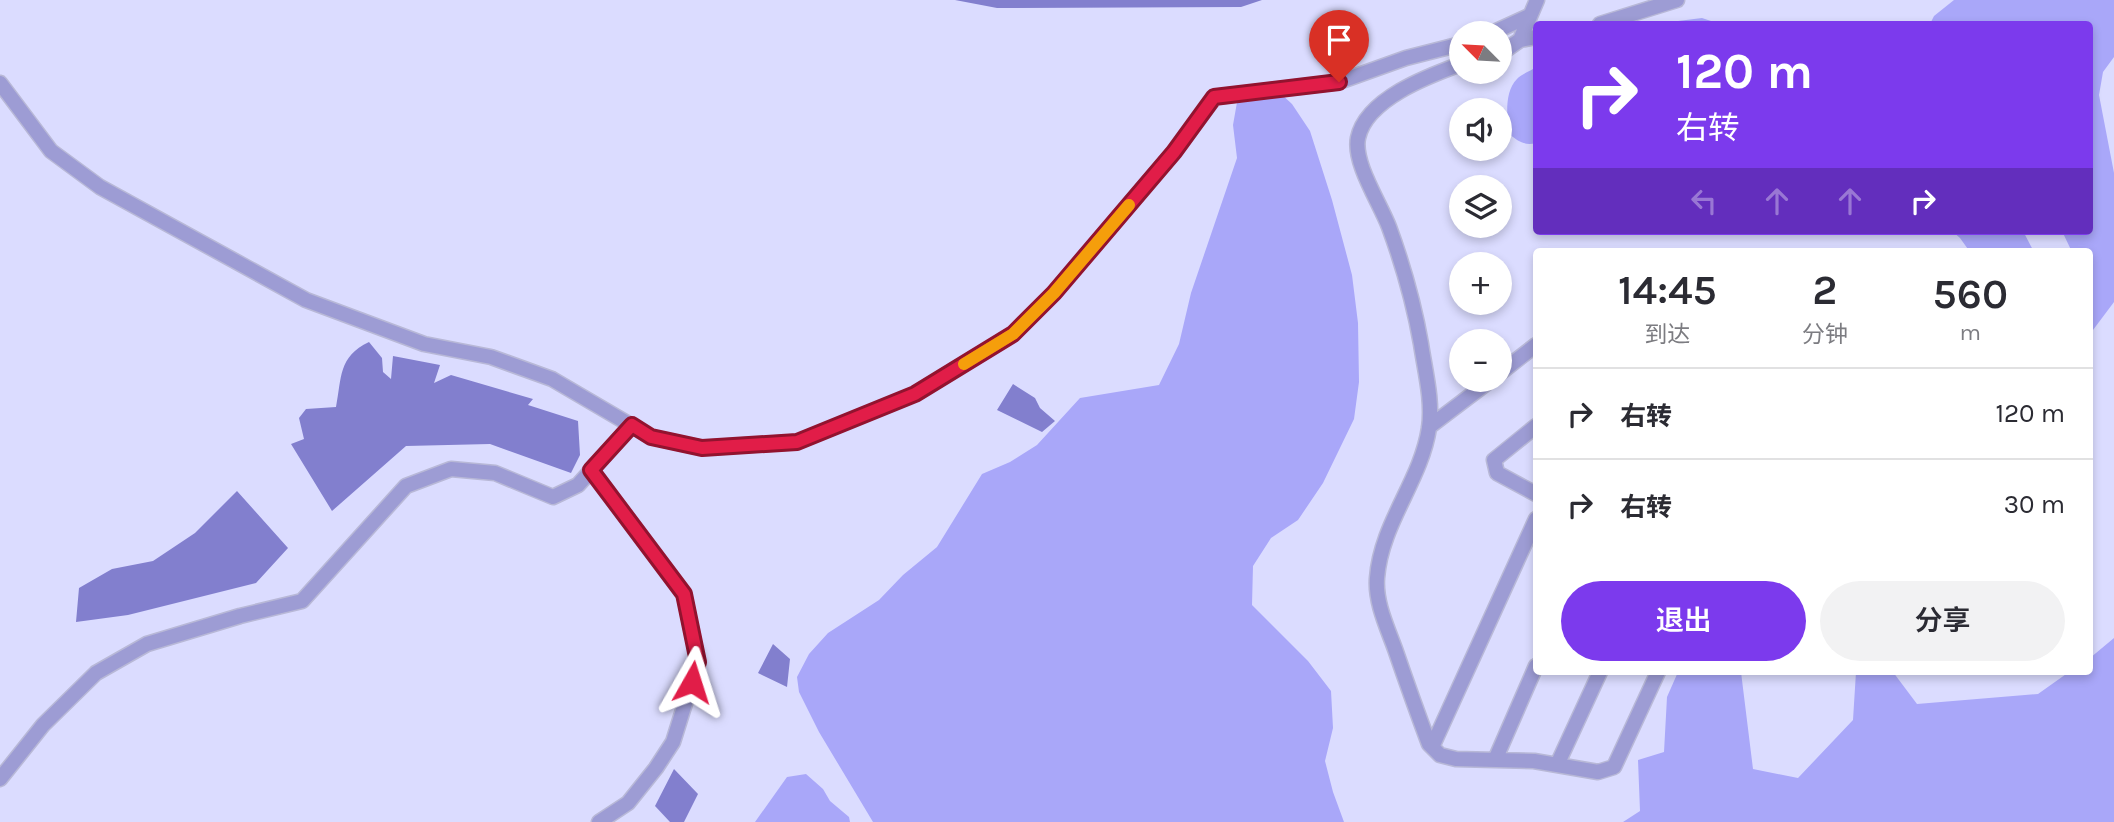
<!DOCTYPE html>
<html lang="zh">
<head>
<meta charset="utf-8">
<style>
	body { margin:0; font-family:Karla,"Noto Sans SC",sans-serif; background:#f2f2f3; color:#2b2b33; height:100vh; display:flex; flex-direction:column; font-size:26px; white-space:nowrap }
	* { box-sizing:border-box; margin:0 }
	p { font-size:23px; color:#7c7c81 }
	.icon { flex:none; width:38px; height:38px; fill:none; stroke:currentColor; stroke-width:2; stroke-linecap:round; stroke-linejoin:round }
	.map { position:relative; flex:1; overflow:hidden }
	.side { position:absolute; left:1533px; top:248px; width:560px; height:427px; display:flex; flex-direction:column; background:#fff; border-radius:7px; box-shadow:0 4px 10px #0003 }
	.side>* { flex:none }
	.hud { position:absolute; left:1533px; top:21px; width:560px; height:214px; border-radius:7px; box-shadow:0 4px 10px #0003; background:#7c3aed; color:#fff; overflow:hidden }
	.needle { width:46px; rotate:294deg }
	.controls { position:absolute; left:1449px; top:21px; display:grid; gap:14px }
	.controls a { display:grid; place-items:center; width:63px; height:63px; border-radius:50%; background:#fff; box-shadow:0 4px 10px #0003; font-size:35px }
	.pin { position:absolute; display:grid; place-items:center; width:60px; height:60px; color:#fff; margin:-72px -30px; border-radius:50% 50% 50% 0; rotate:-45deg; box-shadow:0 0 7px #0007 }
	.pin .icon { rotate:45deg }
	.me { position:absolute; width:77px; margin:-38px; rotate:6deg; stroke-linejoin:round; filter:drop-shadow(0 0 5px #0008) }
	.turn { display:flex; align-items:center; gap:24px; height:147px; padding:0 28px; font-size:32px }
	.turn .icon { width:91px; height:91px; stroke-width:2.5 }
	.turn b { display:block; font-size:49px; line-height:60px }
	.lanes { display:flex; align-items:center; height:66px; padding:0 28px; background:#0003; justify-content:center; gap:35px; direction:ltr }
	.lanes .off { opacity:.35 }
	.eta { display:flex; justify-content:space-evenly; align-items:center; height:119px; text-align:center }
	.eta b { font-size:42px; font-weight:600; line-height:49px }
	.cta { display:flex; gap:14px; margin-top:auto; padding:14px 28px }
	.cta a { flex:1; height:80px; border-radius:42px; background:#7c3aed; color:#fff; font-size:28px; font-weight:600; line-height:80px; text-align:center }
	.cta a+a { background:#f2f2f3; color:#2b2b33 }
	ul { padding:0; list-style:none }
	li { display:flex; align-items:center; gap:21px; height:91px; padding:0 28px; border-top:2px solid #e1e1e2 }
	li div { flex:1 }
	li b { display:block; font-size:26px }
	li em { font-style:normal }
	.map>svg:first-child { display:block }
	.green { fill:#a9a7f9 }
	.water { fill:#827fce }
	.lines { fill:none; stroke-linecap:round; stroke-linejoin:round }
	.minor-casing { stroke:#b8b8d7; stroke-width:17 }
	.minor { stroke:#9d9cd4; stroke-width:14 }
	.route-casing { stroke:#92132f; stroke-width:18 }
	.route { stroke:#e11d48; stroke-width:12 }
	.slow { stroke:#f59e0b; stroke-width:12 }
</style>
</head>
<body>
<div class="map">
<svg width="2114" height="822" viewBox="0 0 2114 822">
	<rect width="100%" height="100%" fill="#dbdcff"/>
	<path class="green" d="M1954 0H2114V57L2103 72 2099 95 2114 173V302L2090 334V252H2072L2062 231H2090V24H1930L1934 16Z
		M1702 18 1720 24H1654Z
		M1536 67V143C1524 146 1518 141 1509 134 1507 117 1504 92 1517 79 1521 74 1531 71 1536 67Z
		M1268 82 1292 104 1310 131 1332 200 1352 275 1358 323 1359 382 1354 419 1323 483 1298 520 1271 538 1253 566 1252 605 1308 661 1331 691 1333 728 1325 761 1333 792 1344 822H873L819 732 799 692 797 677 809 654 828 633 879 600 903 575 937 547 982 474 1010 462 1037 445 1080 398 1159 385 1179 344 1191 293 1237 158 1233 125 1239 91Z
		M1952 231H2023L2034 252H1970L1960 238Z
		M2114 638V822H1623L1640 811 1638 760 1664 752 1667 697 1678 672H1741L1753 769 1798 778 1853 720 1856 672H1893L1917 704 2038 694 2069 672H2090V658Z
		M806 774 823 789 830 801 849 817 850 822H755L787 777Z"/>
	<path class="water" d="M955 0H1262L1241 7 997 8Z
		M369 342 382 358 383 372 391 379 393 356 440 365 434 383 451 375 533 399 528 405 578 421 580 455 571 473 490 444 406 446 332 511 291 444 304 439 299 418 306 409 336 407C342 377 338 357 369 342Z
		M1013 384 1035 398 1040 408 1055 421 1042 432 997 410Z
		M237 491 288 548 256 583 128 615 76 622 79 588 112 569 153 561 195 533Z
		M773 644 790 659 787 687 758 673Z
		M674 769 698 794 684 822H670L655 806Z"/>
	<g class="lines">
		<g class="minor-casing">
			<path id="minor" d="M1600 24 1677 0
				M1492 33 1529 16
				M1520 40 1537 0
				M1500 54 1520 40 1536 37
				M1461 64C1428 76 1366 99 1358 138 1353 163 1380 203 1389 227 1403 265 1414 304 1421 344 1425 371 1433 401 1429 428 1421 481 1381 523 1377 578 1375 602 1387 627 1395 649 1406 681 1417 712 1429 744L1440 755 1456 759 1534 761 1598 772 1614 767 1658 672
				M0 83 51 151 100 187 306 300 424 344 491 357 552 379 651 437 702 448 797 442 915 394 1013 334 1054 293 1174 152 1215 97 1339 82 1406 58 1461 44
				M1500 373 1536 345
				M1536 426 1494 460 1497 473 1536 494
				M1429 427 1491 380
				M591 470 684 594 698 662 673 742 656 768 628 803 599 822
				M1432 747 1536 519
				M1495 760 1536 666
				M1557 765 1600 672
				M0 779 43 725 96 673 147 644 240 616 302 601 406 486 451 469 495 473 553 497 578 485 632 425"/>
		</g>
		<use href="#minor" class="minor"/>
	</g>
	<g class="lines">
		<g class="route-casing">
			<path id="route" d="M692 682 698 662 684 594 591 470 632 425 651 437 702 448 797 442 915 394 1013 334 1054 293 1174 152 1214 97 1339 82"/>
		</g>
		<use href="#route" class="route"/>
		<path class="slow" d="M964 364 1013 334 1054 293 1129 205"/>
	</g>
</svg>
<div class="controls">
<a><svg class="needle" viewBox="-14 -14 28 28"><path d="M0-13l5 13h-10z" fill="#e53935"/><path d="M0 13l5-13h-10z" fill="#7c7c81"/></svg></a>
<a><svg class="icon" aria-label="sound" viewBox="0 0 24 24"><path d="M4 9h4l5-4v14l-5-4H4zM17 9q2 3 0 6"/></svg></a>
<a><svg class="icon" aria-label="layers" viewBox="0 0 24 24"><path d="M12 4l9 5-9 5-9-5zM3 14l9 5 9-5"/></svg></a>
<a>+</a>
<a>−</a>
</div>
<div class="pin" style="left:1339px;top:82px;background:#d93025"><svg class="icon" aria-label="arrive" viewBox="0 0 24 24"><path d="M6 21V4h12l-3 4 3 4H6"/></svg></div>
<svg class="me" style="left:692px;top:682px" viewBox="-20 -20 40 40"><path d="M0-17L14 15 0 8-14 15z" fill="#e11d48" stroke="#fff" stroke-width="4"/></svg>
<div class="hud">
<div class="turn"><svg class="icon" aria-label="right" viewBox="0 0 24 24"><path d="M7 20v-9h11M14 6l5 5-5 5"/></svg><div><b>120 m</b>右转</div></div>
<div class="lanes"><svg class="icon off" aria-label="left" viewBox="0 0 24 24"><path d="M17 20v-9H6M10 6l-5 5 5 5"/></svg><svg class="icon off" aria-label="ahead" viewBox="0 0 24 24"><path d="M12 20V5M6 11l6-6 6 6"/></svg><svg class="icon off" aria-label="ahead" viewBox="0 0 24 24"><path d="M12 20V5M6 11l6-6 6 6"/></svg><svg class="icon" aria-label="right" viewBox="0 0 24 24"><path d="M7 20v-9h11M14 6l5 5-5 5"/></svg></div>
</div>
<section class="side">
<div class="eta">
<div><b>14:45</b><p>到达</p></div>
<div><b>2</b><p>分钟</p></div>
<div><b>560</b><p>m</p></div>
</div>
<ul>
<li><svg class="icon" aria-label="right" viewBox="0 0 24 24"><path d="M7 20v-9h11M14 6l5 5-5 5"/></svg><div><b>右转</b></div><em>120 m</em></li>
<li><svg class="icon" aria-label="right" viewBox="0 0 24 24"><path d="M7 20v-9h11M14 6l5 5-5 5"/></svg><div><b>右转</b></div><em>30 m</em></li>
</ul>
<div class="cta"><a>退出</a><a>分享</a></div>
</section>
</div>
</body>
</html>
